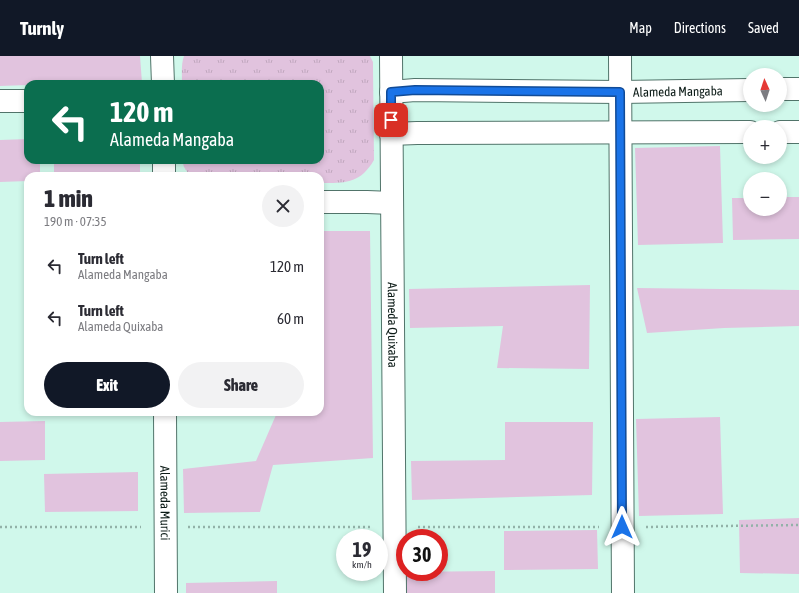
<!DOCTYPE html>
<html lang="en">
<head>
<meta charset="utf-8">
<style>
	body { margin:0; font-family:"Asap Condensed",sans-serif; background:#f2f2f3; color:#2b2b33; height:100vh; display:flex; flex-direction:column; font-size:15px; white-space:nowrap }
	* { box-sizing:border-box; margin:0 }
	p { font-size:13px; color:#7c7c81 }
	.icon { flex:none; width:22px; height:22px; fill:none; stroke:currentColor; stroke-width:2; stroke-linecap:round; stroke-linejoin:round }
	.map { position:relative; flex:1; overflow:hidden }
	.panel { position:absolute; left:24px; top:116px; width:300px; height:244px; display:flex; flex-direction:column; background:#fff; border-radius:12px; box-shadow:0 2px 6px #0003 }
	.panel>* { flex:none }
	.top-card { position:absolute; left:24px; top:24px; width:300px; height:84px; border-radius:12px; box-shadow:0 2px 6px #0003; background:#0b6e4f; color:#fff; overflow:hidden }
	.needle { width:26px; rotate:357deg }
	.fabs { position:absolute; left:743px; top:12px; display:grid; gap:8px }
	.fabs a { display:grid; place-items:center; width:44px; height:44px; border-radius:50%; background:#fff; box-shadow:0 2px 6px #0003; font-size:20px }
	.speed { position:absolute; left:336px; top:473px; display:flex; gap:8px; font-size:20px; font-weight:700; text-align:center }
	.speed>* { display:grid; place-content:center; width:52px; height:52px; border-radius:50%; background:#fff; box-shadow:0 2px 6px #0003; line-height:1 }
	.speed small { font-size:10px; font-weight:400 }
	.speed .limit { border:6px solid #d22; background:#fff; color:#111 }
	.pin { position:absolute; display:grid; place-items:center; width:34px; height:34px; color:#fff; margin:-17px; border-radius:8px; box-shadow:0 2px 6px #0006 }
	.me { position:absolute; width:44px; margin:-22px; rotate:0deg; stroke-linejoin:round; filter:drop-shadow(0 0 3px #0008) }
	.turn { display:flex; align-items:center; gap:14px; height:84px; padding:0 20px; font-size:18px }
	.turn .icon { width:52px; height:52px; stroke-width:2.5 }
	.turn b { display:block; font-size:28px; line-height:34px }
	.round { display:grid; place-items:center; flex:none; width:42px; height:42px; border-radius:21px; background:#f2f2f3 }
	.summary { display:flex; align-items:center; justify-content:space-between; height:68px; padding:0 20px }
	h1 { font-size:24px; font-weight:800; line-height:30px }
	.primary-button { display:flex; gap:8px; margin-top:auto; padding:8px 20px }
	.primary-button a { flex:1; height:46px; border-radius:24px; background:#111827; color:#fff; font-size:16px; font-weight:800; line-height:46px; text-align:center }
	.primary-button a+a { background:#f2f2f3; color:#2b2b33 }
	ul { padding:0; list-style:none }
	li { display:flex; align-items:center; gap:12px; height:52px; padding:0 20px }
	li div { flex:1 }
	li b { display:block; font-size:15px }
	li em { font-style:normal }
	header { display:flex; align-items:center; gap:24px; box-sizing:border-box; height:56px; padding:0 20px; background:#111827; color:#fff }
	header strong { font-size:19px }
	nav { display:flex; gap:22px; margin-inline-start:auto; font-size:14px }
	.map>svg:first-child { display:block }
	.grass { fill:#e1c3de }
	.park { fill:url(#park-tufts) }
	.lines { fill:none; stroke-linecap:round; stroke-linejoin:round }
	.street-casing { stroke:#51746a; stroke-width:24 }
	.path { stroke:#92b2a8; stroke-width:2.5; stroke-dasharray:2 3; stroke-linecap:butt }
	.street { stroke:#fff; stroke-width:22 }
	.route-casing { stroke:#114b97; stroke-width:10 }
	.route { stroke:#1a73e8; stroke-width:7 }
	.labels { text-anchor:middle; stroke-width:3; stroke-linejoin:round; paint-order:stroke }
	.street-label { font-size:13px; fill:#0d1c18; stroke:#effffa }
</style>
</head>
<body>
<header>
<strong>Turnly</strong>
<nav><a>Map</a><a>Directions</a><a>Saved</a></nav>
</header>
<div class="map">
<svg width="799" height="537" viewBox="0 0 799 537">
	<defs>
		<pattern id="park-tufts" width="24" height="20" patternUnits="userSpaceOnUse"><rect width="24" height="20" fill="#e1c3de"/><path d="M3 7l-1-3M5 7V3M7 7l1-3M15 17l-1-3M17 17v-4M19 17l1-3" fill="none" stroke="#c0a7be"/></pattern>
	</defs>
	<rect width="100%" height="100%" fill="#d0f8eb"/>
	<path class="grass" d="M0 0H140L142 27 28 28V29L0 30Z
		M28 83V104H40V120H28V125L0 126V84Z
		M720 90 723 187 638 189 635 92Z
		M54 104H140V120H54Z
		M780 141H799V183L733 184 732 142H750V153H780Z
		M320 175H370L373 402 273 409 260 456 184 457 183 413 256 405 276 359 277 356H320Z
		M590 229 589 313 497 312 503 270 410 272 409 233Z
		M637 232 799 234V270L724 272 647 277Z
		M720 361 723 458 639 460 636 363Z
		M45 365V404L0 405V366Z
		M505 366H593L592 439 412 444 411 405 505 404Z
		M138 416V455L45 456 44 418Z
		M799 462V518L740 517 739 464Z
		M597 474 598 513 504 514V475Z
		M495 515V537H402L401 516Z
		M277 525V537H186V527Z"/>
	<path class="park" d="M184 0H370L373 6V14L374 104C360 128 345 127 320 127V120H190L184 111 182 104H320V28H182C182 19 181 8 184 0Z"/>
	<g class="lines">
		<g class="street-casing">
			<g id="street">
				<path d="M162 0 163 28"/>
				<path id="s1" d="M391 0 395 537"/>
				<path d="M620 0 623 537"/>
				<path d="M780 33H799"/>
				<path id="s2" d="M391 36 415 34 620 36 750 34"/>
				<path d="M0 45H28"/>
				<path d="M780 76H799"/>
				<path d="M391 78 417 77 750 76"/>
				<path d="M164 120V104"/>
				<path d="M320 146H367L392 147"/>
				<path id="s3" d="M165 356 166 537"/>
			</g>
		</g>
		<path class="path" d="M0 471H141
			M188 471H371
			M418 471H599
			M646 471 799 469"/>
		<use href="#street" class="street"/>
	</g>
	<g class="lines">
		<g class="route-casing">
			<path id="route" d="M391 64V36L415 34 620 36 622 471"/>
		</g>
		<use href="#route" class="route"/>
	</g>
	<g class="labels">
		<g class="street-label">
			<text dy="5" stroke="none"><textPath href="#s2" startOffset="287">Alameda Mangaba</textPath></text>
			<text dy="5" stroke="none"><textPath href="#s1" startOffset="269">Alameda Quixaba</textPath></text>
			<text dy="5" stroke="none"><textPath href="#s3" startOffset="91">Alameda Murici</textPath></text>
		</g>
	</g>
</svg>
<div class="fabs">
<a><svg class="needle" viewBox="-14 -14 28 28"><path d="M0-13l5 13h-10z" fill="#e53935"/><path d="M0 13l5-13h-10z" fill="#7c7c81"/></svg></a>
<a>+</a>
<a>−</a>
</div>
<div class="speed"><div>19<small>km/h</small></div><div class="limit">30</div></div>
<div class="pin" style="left:391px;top:64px;background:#d93025"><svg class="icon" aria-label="arrive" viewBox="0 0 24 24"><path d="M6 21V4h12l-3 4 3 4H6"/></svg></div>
<svg class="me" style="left:622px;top:471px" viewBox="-20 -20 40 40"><path d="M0-17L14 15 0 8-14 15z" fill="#1a73e8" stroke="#fff" stroke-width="4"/></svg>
<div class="top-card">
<div class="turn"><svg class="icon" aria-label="left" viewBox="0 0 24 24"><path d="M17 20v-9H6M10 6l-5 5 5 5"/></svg><div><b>120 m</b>Alameda Mangaba</div></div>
</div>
<section class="panel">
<div class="summary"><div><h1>1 min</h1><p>190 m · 07:35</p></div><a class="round"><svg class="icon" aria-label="close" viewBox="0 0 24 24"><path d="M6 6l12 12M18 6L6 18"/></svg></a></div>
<ul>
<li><svg class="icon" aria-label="left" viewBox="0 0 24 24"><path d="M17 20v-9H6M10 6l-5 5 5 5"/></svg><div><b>Turn left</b><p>Alameda Mangaba</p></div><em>120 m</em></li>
<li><svg class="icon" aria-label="left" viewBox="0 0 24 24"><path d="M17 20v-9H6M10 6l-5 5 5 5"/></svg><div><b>Turn left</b><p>Alameda Quixaba</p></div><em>60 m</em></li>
</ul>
<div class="primary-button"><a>Exit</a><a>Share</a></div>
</section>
</div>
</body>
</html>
